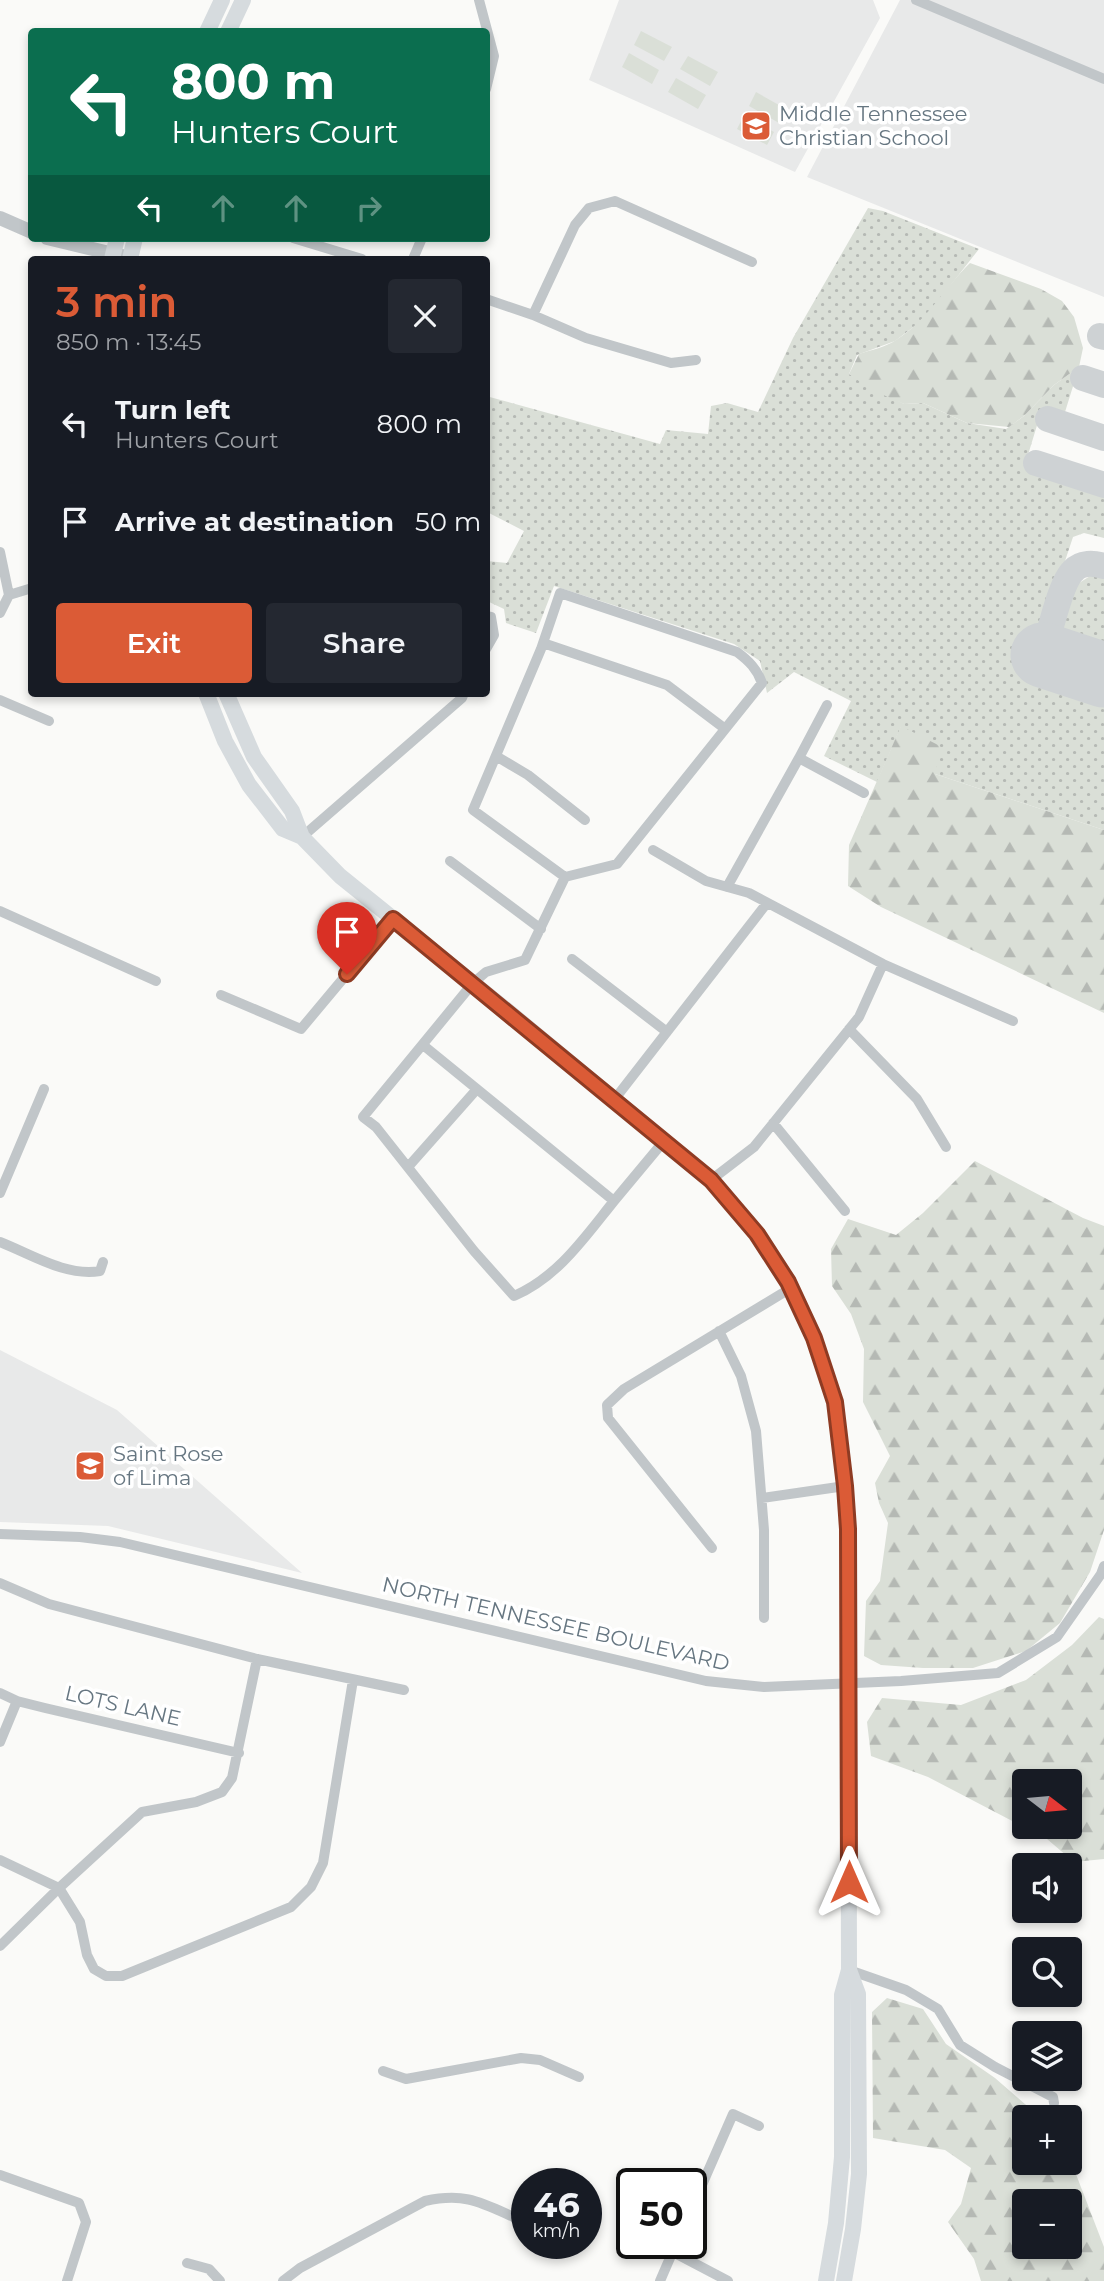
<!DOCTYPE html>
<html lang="en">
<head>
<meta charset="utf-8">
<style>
	body { margin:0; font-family:Montserrat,sans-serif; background:#242831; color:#f1f3f6; height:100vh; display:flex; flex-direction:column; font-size:26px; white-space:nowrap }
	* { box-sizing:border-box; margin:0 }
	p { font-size:23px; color:#9ea1a6 }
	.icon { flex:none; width:38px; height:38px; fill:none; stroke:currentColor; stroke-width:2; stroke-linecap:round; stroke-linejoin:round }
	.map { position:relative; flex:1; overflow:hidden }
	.panel { position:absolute; left:28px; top:256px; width:462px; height:441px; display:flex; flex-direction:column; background:#171b24; border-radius:7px; box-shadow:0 4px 10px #0003 }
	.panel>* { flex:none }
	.hud { position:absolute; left:28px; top:28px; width:462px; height:214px; border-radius:7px; box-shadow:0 4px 10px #0003; background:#0b6e4f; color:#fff; overflow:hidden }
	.needle { width:46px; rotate:106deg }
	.tools { position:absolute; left:1012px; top:1769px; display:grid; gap:14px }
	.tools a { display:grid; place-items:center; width:70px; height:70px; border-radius:7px; background:#171b24; box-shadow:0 4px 10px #0003; font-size:35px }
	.speed { position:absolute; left:511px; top:2168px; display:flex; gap:14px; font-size:35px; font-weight:700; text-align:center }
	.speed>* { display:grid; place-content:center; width:91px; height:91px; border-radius:50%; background:#171b24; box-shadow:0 4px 10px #0003; line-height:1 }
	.speed small { font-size:18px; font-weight:400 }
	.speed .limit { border:4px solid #111; border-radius:10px; background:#fff; color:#111 }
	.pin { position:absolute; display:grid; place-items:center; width:60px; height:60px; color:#fff; margin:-72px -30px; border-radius:50% 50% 50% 0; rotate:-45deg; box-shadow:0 0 7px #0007 }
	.pin .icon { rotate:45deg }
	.me { position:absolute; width:77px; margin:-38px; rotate:0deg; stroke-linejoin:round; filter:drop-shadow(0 0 5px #0008) }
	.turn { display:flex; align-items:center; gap:24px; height:147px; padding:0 28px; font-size:32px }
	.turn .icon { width:91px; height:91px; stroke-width:2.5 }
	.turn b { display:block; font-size:49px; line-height:60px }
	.lanes { display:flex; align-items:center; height:66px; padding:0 28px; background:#0003; justify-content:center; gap:35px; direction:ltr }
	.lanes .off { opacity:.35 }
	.round { display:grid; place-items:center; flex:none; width:74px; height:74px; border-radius:7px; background:#242831 }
	.head { display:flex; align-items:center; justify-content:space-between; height:119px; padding:0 28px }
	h1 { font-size:42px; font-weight:600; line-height:52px; color:#db5b36 }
	.cta { display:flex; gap:14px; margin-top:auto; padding:14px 28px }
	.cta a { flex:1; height:80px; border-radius:7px; background:#db5b36; color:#fff; font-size:28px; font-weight:600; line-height:80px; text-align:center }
	.cta a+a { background:#242831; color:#f1f3f6 }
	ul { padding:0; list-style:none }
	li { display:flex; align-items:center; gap:21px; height:98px; padding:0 28px }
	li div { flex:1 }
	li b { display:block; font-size:26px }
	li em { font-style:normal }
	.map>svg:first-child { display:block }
	.built { fill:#e8e9e9 }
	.grass { fill:url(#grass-dots) }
	.forest { fill:url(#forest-firs); fill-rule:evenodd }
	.garden { fill:#dadfd7 }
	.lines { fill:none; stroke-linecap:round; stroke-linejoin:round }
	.taxiway { stroke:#ced2d4; stroke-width:26 }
	.runway { stroke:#ced2d4; stroke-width:65 }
	.minor { stroke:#c1c6c9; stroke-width:10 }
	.tertiary { stroke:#c1c6c9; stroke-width:14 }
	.secondary { stroke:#d6dbde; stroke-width:16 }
	.route-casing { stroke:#8e3b23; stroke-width:18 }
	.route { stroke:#db5b36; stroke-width:12 }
	.labels { text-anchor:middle; stroke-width:7; stroke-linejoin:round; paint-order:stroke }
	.poi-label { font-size:21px; fill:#667681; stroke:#fff; text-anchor:start }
	.street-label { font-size:21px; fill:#667681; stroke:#fff }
</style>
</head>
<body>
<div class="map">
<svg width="1104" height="2281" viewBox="0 0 1104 2281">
	<defs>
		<pattern id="grass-dots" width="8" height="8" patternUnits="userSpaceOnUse" patternTransform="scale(1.75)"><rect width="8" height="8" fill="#dadfd7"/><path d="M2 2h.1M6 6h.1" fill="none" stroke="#b5b9b4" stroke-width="1.8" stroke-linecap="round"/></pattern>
		<pattern id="forest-firs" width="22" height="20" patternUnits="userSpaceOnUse" patternTransform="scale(1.75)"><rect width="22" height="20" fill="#dadfd7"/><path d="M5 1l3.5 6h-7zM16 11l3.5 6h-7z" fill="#b5b9b4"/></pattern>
	</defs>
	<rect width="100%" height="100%" fill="#fafaf8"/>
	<path class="built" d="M619 0H873L880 18 795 172 589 80Z
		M900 0H1104V297L807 177Z
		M0 1350 117 1410 302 1573 108 1526 0 1522Z"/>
	<path class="grass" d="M868 208 883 211 979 249 924 319 895 341 857 355 849 374 904 404 923 403 967 423 1006 429 1024 416 1054 385 1079 367 1065 412 1060 415 1042 409 1024 468 1104 495V538L1084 533 1073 537 1027 675 1104 701V830L935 774 901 727 877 782 824 756 851 701 794 672 767 693 760 661 734 644 554 586 536 633 506 623 504 609 487 601V561L507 563 524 531 487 512 486 396 660 444 666 430 708 434 711 406 727 403 758 412 793 338Z
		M1095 573 1104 575V654L1069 642 1061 625 1071 588Z"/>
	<path class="forest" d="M970 263 1041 289 1062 301 1074 317 1083 348 1079 367 1054 385 1024 416 1009 427 967 423 923 403 904 404 872 390 849 374 859 354C871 350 886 347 896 340 927 321 944 288 970 263Z
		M901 726 940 746 935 774 1104 830V1013L881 907 848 886 849 845Z
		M975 1161 1083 1218 1104 1226V1530L1090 1572 1060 1623 1026 1651 973 1668H923L881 1665 864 1656 866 1601 880 1581 888 1523 879 1503 875 1483 890 1456 863 1402 864 1349 851 1314 832 1286 831 1249 848 1219 896 1235 923 1213Z
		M1099 1617 1104 1619V1859L1074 1862 1047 1839 1024 1827H1069V1782H1024V1827L928 1777 871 1756 867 1722 882 1698 961 1705 1026 1680 1072 1645Z
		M887 1998 923 2009 946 2044 995 2078 1040 2117 1024 2118V2163H1069V2156L1104 2247V2281H981L974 2259 948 2222 961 2204 971 2168 945 2150 873 2138 872 2012ZM1024 2202H1069V2247H1024Z"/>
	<path class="garden" d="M641 31 672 47 664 61 634 45Z
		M629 53 659 70 652 84 622 67Z
		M688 56 718 72 710 86 680 69Z
		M676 78 706 95 698 109 668 92Z
		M756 92 786 109 779 123 749 106Z
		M744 115 774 132 767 145 737 129Z"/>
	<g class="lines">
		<path class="taxiway" d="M1100 336 1104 337
			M1083 378 1104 385
			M1048 419 1104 438
			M1036 463 1104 485
			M1043 655C1049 636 1060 583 1073 571 1081 562 1094 563 1104 566"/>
		<path class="runway" d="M1043 655 1104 675"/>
		<path class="minor" d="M479 0 494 56 486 89
			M916 0 1104 79
			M293 238 362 259
			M413 259 422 238
			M486 299 533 315 586 338 671 363 696 360
			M533 315 575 225 589 208 615 201 752 262
			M0 552 9 595
			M0 613 9 595 32 588
			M486 616 491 617 494 635 486 649
			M543 643 667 685 724 728
			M0 700 49 721
			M496 756 528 775 585 820
			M799 758 827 705
			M302 837 462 698 464 693
			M653 850 706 881 749 893 883 964 1013 1021
			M450 861 541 929
			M565 877 473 810 541 649 560 593 737 652C749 661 757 669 762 683L617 864 565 877 525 960 486 972 473 983 363 1117 376 1127 474 1251 514 1296C558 1277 585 1237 614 1201
			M727 887 799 758 864 793
			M0 911 156 981
			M572 959 667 1032
			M221 995 301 1029 393 919
			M849 1029 917 1099 946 1147
			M423 1045 614 1201 664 1141
			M614 1100 767 903
			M773 1123 845 1211
			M408 1167 477 1089
			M711 1180 754 1147 859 1017 883 964
			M0 1193 44 1089
			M0 1242C31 1254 66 1277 100 1271L103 1262
			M719 1331 741 1376 756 1431 764 1530V1618
			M762 1498 845 1486
			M0 1534 80 1537 120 1542 706 1681 764 1687 901 1681 998 1673 1057 1637 1101 1574 1104 1566
			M712 1548 608 1418 607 1405 624 1389 791 1288
			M0 1583 49 1604 257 1659 404 1690
			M0 1693 17 1701 45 1708 239 1753
			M0 1742 17 1701
			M0 1860 59 1888 80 1922 87 1955 94 1969 106 1976H122L291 1907 311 1887 323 1863 353 1680
			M0 1946 59 1888 142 1812 196 1802 222 1792 232 1778 257 1659
			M849 1970 906 1990 938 2009 960 2045 995 2067 1053 2097 1054 2103
			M383 2071 406 2079 521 2058 540 2060 579 2077
			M0 2175 79 2203 86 2222 67 2281
			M691 2210 733 2114 759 2126
			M673 2252 728 2281
			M187 2263 209 2269 220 2281
			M283 2281 300 2268 425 2201C466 2192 482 2203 518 2219
			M660 2281 676 2244"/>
		<path class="tertiary" d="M0 218 32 232
			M47 238 122 256"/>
		<path class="secondary" d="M207 32 222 0
			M228 32 243 0
			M112 259 117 238
			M130 259 135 238
			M206 693 225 741 249 785 283 829 302 837 340 876 510 1013 711 1180 757 1234 788 1282 814 1338 835 1402 845 1486 848 1529 849 1970 842 1995V2157L836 2223 826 2281
			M226 693 254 757 292 811 302 837
			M844 2281 853 2229 859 2174 858 1994 849 1970"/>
	</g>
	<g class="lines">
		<g class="route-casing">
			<path id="route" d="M347 974 393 919 711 1180 757 1234 788 1282 814 1338 835 1402 845 1486 848 1529 849 1882"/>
		</g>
		<use href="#route" class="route"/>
	</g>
	<defs>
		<g id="school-square" transform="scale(1.575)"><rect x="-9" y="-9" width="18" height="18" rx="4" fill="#db5b36" stroke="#fff"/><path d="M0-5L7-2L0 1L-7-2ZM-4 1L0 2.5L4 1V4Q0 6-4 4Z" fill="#fff"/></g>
	</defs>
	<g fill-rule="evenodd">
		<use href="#school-square" x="756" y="126"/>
		<use href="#school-square" x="90" y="1466"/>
	</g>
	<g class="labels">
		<g class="poi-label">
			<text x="779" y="121">Middle Tennessee<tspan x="779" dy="24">Christian School</tspan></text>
			<text x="113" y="1461">Saint Rose<tspan x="113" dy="24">of Lima</tspan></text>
		</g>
		<g class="street-label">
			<text transform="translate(556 1624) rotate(13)" y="7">NORTH TENNESSEE BOULEVARD</text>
			<text transform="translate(123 1706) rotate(13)" y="7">LOTS LANE</text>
		</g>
	</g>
</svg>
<div class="tools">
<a><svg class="needle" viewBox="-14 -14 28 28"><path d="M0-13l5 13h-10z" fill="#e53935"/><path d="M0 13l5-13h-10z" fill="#9ea1a6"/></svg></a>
<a><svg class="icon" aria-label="sound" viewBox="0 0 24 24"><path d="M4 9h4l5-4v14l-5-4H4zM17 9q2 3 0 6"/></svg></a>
<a><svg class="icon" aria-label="search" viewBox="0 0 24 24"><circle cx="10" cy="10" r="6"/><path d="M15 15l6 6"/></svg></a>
<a><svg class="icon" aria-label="layers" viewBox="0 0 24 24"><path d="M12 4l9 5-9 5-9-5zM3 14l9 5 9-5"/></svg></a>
<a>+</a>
<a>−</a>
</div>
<div class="speed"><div>46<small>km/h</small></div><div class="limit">50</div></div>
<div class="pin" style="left:347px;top:974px;background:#d93025"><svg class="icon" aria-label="arrive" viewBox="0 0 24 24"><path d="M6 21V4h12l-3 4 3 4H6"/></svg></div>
<svg class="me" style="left:849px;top:1882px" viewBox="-20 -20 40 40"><path d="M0-17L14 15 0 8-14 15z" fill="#db5b36" stroke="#fff" stroke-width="4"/></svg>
<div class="hud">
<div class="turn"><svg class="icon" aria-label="left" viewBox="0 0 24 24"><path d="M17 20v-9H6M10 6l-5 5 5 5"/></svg><div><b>800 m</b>Hunters Court</div></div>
<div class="lanes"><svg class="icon" aria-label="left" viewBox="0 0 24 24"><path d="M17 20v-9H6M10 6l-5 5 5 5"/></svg><svg class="icon off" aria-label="ahead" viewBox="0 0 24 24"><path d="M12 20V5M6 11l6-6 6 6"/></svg><svg class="icon off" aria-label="ahead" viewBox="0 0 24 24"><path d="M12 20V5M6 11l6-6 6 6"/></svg><svg class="icon off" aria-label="right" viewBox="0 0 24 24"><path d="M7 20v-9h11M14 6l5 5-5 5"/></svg></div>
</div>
<section class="panel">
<div class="head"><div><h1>3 min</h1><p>850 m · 13:45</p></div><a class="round"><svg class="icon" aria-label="close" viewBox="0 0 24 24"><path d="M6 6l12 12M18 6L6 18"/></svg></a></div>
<ul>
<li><svg class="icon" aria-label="left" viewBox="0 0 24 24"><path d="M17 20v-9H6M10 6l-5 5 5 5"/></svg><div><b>Turn left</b><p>Hunters Court</p></div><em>800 m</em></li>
<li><svg class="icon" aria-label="arrive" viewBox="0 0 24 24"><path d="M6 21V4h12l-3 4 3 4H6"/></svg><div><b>Arrive at destination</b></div><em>50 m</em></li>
</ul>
<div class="cta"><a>Exit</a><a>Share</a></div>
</section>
</div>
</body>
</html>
